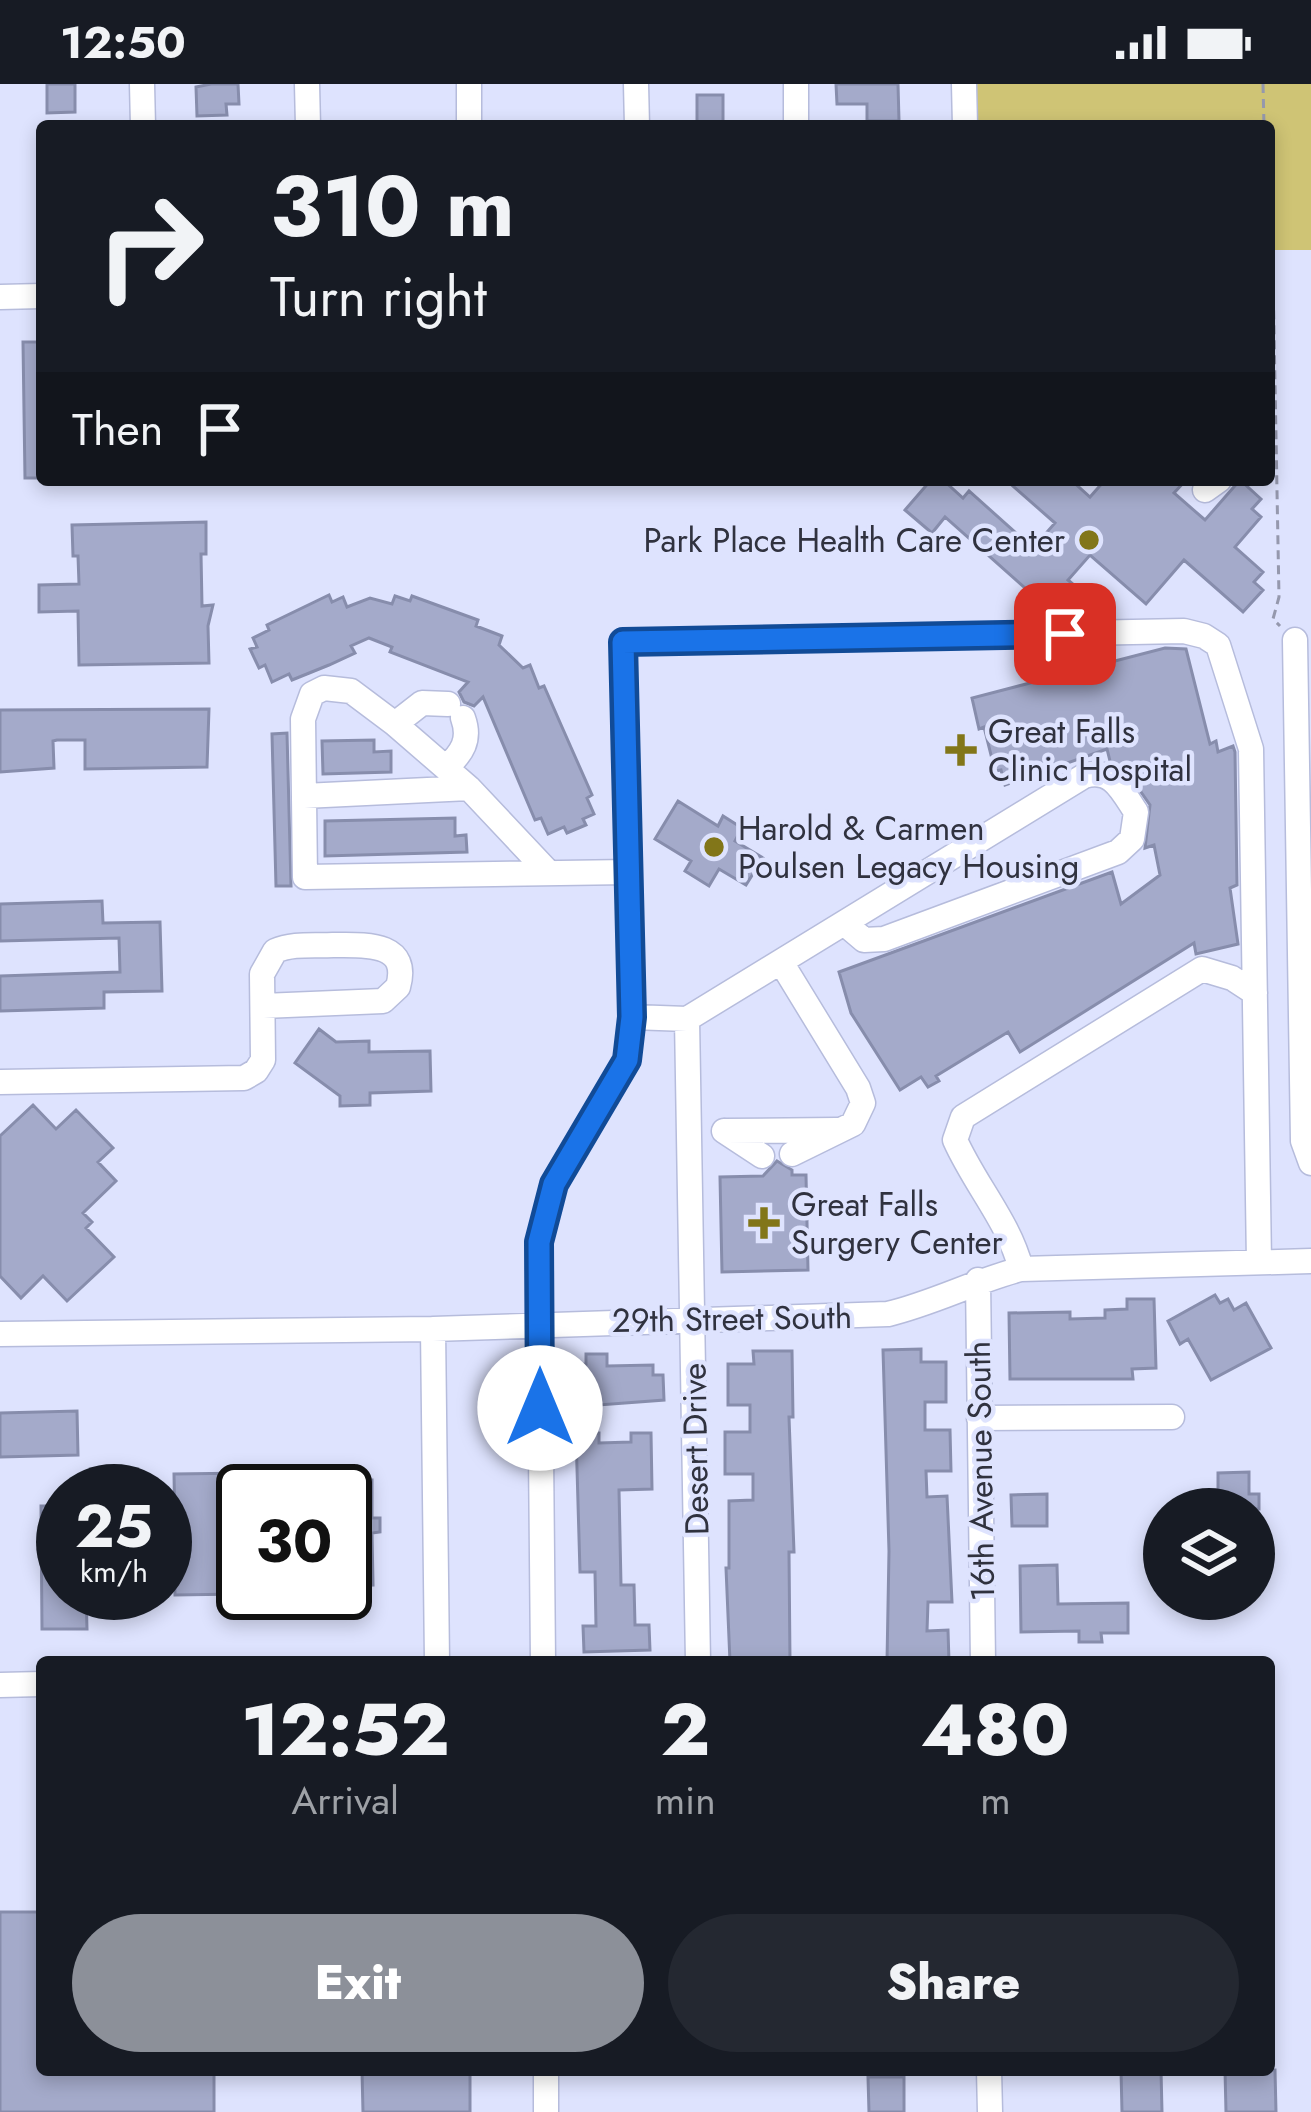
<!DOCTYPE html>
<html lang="en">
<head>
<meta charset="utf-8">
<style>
	body { margin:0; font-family:Jost,sans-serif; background:#242831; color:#f1f3f6; height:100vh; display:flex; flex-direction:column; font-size:45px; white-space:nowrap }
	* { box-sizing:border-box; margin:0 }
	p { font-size:39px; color:#9ea1a6 }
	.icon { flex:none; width:66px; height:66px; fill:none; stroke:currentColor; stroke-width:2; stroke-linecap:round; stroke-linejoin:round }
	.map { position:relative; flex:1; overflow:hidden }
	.details { position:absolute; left:36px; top:1572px; width:1239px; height:420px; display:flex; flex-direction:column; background:#171b24; border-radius:12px; box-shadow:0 6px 18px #0003 }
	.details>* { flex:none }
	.guide { position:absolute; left:36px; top:36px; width:1239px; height:366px; border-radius:12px; box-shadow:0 6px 18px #0003; background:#171b24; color:#f1f3f6; overflow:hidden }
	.buttons { position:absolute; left:1143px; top:1404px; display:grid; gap:24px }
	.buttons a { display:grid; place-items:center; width:132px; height:132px; border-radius:50%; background:#171b24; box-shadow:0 6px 18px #0003; font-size:60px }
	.speed { position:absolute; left:36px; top:1380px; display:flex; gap:24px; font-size:60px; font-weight:700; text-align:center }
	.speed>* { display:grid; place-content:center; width:156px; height:156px; border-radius:50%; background:#171b24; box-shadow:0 6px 18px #0003; line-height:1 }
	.speed small { font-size:30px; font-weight:400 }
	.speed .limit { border:6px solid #111; border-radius:18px; background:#fff; color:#111 }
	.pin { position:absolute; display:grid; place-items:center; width:102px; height:102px; color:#fff; margin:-51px; border-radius:24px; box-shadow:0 6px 18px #0006 }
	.me { position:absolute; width:132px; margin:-66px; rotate:0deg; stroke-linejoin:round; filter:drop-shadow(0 0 9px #0008) }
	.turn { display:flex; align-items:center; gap:42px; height:252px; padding:0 36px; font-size:54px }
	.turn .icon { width:156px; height:156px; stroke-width:2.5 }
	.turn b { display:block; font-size:84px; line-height:102px }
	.then { display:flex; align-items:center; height:114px; padding:0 36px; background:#0003; gap:24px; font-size:45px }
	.eta { display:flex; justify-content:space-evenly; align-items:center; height:204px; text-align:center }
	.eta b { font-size:72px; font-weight:800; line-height:84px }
	.action { display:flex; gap:24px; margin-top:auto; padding:24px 36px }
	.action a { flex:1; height:138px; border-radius:72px; background:#8c9099; color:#fff; font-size:48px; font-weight:800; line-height:138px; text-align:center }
	.action a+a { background:#242831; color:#f1f3f6 }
	.status { display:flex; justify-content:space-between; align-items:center; height:84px; padding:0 60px; background:#171b24; direction:ltr }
	.status svg { height:33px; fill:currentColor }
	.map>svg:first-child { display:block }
	.green { fill:#cfc475 }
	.building { fill:#a4aaca; stroke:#878dac; stroke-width:3 }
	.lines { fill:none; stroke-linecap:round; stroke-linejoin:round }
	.minor-casing { stroke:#b6bcdc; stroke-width:27 }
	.path { stroke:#9598ad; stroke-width:3; stroke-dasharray:9 6; stroke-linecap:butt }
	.minor { stroke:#fff; stroke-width:24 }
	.route-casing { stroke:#114b97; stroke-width:30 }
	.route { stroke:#1a73e8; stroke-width:21 }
	.poi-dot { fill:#827619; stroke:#dee3fe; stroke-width:4.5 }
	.labels { text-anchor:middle; stroke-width:9; stroke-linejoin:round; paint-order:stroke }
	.poi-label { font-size:33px; fill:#30323f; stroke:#dee3fe; text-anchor:start }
	.street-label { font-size:33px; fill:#30323f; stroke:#dee3fe }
</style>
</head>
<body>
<div class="status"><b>12:50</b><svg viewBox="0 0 49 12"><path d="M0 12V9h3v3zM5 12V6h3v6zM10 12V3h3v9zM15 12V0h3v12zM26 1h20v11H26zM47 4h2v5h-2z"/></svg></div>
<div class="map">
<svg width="1311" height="2028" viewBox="0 0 1311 2028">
	<rect width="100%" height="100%" fill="#dee3fe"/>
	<path class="green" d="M966 0H1311V166H1269V42H966Z"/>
	<path class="building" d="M47 0H75V28L47 29Z
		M211 0H238L239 20H226L227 31 197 32 196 3Z
		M836 0H898L899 37H867V20H837Z
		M697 11H723V42H697Z
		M23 258H42V394H25Z
		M931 396H943L963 414 969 407 1033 464 1055 439 1006 396H1071L1090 413 1105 396H1186L1174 409 1205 436 1240 396 1261 415 1252 425 1261 433 1235 463 1263 488 1254 498 1263 506 1243 528 1184 476 1146 520 1090 471 1068 496 1075 502 1052 528 945 433 932 449 905 426Z
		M206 438V470H201L202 522 213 521 208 542 209 579 79 581 78 527 39 528V501L79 500 78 472H73L72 441Z
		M329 511 332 518 343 513 347 523 370 514 392 520 395 512 410 517 412 512 478 536 476 542 502 552 499 561 523 584 530 581 539 604 544 602 562 643 592 711 587 714 594 730 583 735 586 741 567 749 564 743 548 750 541 734 535 736 483 613 474 622 464 618 459 608 468 598 390 568 392 563 369 554 351 562 355 569 329 581 292 596 289 590 272 598 265 581 259 584 250 565 257 563 253 554 269 546 267 541Z
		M1165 564 1186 565 1210 660 1216 657 1218 668 1233 662 1235 668 1237 801 1230 804 1238 860 1196 870 1194 859 1020 968 1008 948 936 992 939 997 928 1003 921 993 900 1006 851 929 839 888 1112 788 1121 820 1160 791 1154 761 1145 764 1150 721 1127 688 1110 677 1107 665 1005 701 1001 686 995 687 984 643 979 645 972 614Z
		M209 625 207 683 85 685V656H57L53 657 54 684 0 688V626Z
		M287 649 291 802H276L272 650Z
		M374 656V668L391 667V688L323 690 322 657Z
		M678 717 718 742 723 732 742 744 735 757 763 774 746 801 719 785 709 802 685 787 691 777 655 755Z
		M455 734V752L466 751 467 768 325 772V737Z
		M102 817 103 839 160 838 162 907 104 908V924L0 927V892L120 888 119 854 0 857V820Z
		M319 945 336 958 369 957V968L430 967 431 1007 370 1009V1021L340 1022V1012L295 979Z
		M33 1021 56 1045 76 1026 113 1064 98 1078 116 1097 83 1129 92 1138 86 1144 114 1173 67 1217 43 1192 21 1214 0 1192V1052Z
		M777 1077 792 1086V1091H806L808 1186 722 1188 720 1093 763 1092Z
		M1215 1211 1220 1219 1228 1215 1234 1226 1246 1219 1271 1264 1211 1296 1188 1255 1180 1260 1168 1237Z
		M1127 1215H1154L1156 1284 1132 1285 1133 1295H1010L1009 1229 1070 1228V1235L1105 1234V1226L1127 1225Z
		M921 1265V1278H946V1318H925V1346H950L951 1387H926L927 1413 947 1412 952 1518H928L927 1547 948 1546 949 1578H887L889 1467 883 1266Z
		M753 1267H792L793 1333H789L794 1468H789L790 1578H730L726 1484H729V1417L753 1416V1390H725V1348H750V1321H728V1280H754Z
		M586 1270H607V1282L653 1281V1291H663L664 1316 586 1322 585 1299H573V1281L586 1280Z
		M77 1327 78 1371 0 1373V1329Z
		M599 1349V1359L631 1358V1349H651L652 1405 619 1406 621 1501H634L635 1541H649L650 1566 584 1568 583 1542H596L595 1488H580L576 1350Z
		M1249 1388V1410H1259V1425H1210L1209 1411H1218V1389Z
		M248 1389V1407H243V1503H239V1510L175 1511 174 1467H168V1447H175L174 1390Z
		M345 1396H372V1434H380V1448L372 1449 373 1501 345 1502Z
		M1047 1410V1442H1012L1011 1411Z
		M41 1422H63V1509H86L87 1545H42Z
		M1057 1481 1058 1520 1128 1519V1549H1101L1102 1558H1079V1547L1021 1548 1020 1482Z
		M0 1828H42V1986H214V2028H0Z
		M362 1986H470V2028H363Z
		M1121 1986H1161L1162 2028H1122Z
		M1225 1986H1275L1276 2028H1226Z
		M868 1993H904V2028H869Z"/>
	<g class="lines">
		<g class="minor-casing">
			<path id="minor" d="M142 0 143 42
				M307 0 308 42
				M469 0V42
				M636 0 637 42
				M796 0V42
				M964 0 965 42
				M0 213 42 212
				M1205 406 1219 396
				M1295 556 1303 1057 1311 1079
				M395 640 422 619 448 620
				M446 684C462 669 471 656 463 634
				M304 712 469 704
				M549 789 469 704 395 640 351 607 324 604 312 610 303 635 305 793 629 788
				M781 878 858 1004 863 1019 853 1040 792 1070
				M632 933 687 935 1084 692C1112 683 1122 707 1136 728L1132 755 1118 768 884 855 864 856 844 839
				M687 935 698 1578
				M0 998 244 994 256 987 263 976 262 890 275 867C293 859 313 862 333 861 363 861 411 857 398 903L383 917 263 922
				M724 1047 762 1072
				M725 1047 837 1046
				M1021 1185C1009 1138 975 1101 955 1056L963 1033 1202 885 1232 894 1255 909
				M978 1196 983 1578
				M433 1245 437 1578
				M0 1250 433 1245 888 1230C934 1219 975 1197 1021 1185L1311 1177
				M979 1334 1172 1333
				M543 1578 539 1158 554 1100 627 976 632 933 623 558 1184 547 1204 552 1218 561 1251 665 1259 1178
				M0 1601 42 1600
				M546 1986V2028
				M989 1986 990 2028"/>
		</g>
		<path class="path" d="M1263 0 1264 42
			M1269 182 1273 194 1279 513 1273 535 1280 542"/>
		<use href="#minor" class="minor"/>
	</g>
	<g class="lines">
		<g class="route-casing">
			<path id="route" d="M540 1324 539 1158 554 1100 627 976 632 933 623 558 1065 550"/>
		</g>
		<use href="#route" class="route"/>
	</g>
	<g class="poi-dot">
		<circle cx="1089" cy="456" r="12"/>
		<path d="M955 648h12v12h12v12h-12v12h-12v-12h-12v-12h12z"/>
		<circle cx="714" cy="763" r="12"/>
		<path d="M758 1121h12v12h12v12h-12v12h-12v-12h-12v-12h12z"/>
	</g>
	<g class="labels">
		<g class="poi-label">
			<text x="1065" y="468" text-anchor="end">Park Place Health Care Center</text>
			<text x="988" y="659">Great Falls<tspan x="988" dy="38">Clinic Hospital</tspan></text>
			<text x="738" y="756">Harold &amp; Carmen<tspan x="738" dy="38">Poulsen Legacy Housing</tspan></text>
			<text x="791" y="1132">Great Falls<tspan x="791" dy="38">Surgery Center</tspan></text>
		</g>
		<g class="street-label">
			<text transform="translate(732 1234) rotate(-1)" y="12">29th Street South</text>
			<text transform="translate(695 1365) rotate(-91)" y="12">Desert Drive</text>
			<text transform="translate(980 1387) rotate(-91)" y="12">16th Avenue South</text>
		</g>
	</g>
</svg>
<div class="buttons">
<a><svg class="icon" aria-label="layers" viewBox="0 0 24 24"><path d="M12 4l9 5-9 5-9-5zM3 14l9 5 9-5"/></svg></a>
</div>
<div class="speed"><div>25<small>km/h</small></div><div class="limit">30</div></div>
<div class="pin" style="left:1065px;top:550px;background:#d93025"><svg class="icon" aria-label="arrive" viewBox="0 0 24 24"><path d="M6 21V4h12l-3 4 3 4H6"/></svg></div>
<svg class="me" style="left:540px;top:1324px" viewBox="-20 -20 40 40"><circle r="19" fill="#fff"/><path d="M0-13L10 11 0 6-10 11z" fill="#1a73e8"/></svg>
<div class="guide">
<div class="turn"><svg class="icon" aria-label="right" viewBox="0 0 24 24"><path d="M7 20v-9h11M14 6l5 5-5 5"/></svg><div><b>310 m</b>Turn right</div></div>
<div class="then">Then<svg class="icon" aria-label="arrive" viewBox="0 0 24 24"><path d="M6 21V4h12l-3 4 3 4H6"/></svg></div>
</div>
<section class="details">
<div class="eta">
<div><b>12:52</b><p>Arrival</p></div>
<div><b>2</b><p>min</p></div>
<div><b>480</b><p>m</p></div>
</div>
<div class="action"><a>Exit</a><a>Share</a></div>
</section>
</div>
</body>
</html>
